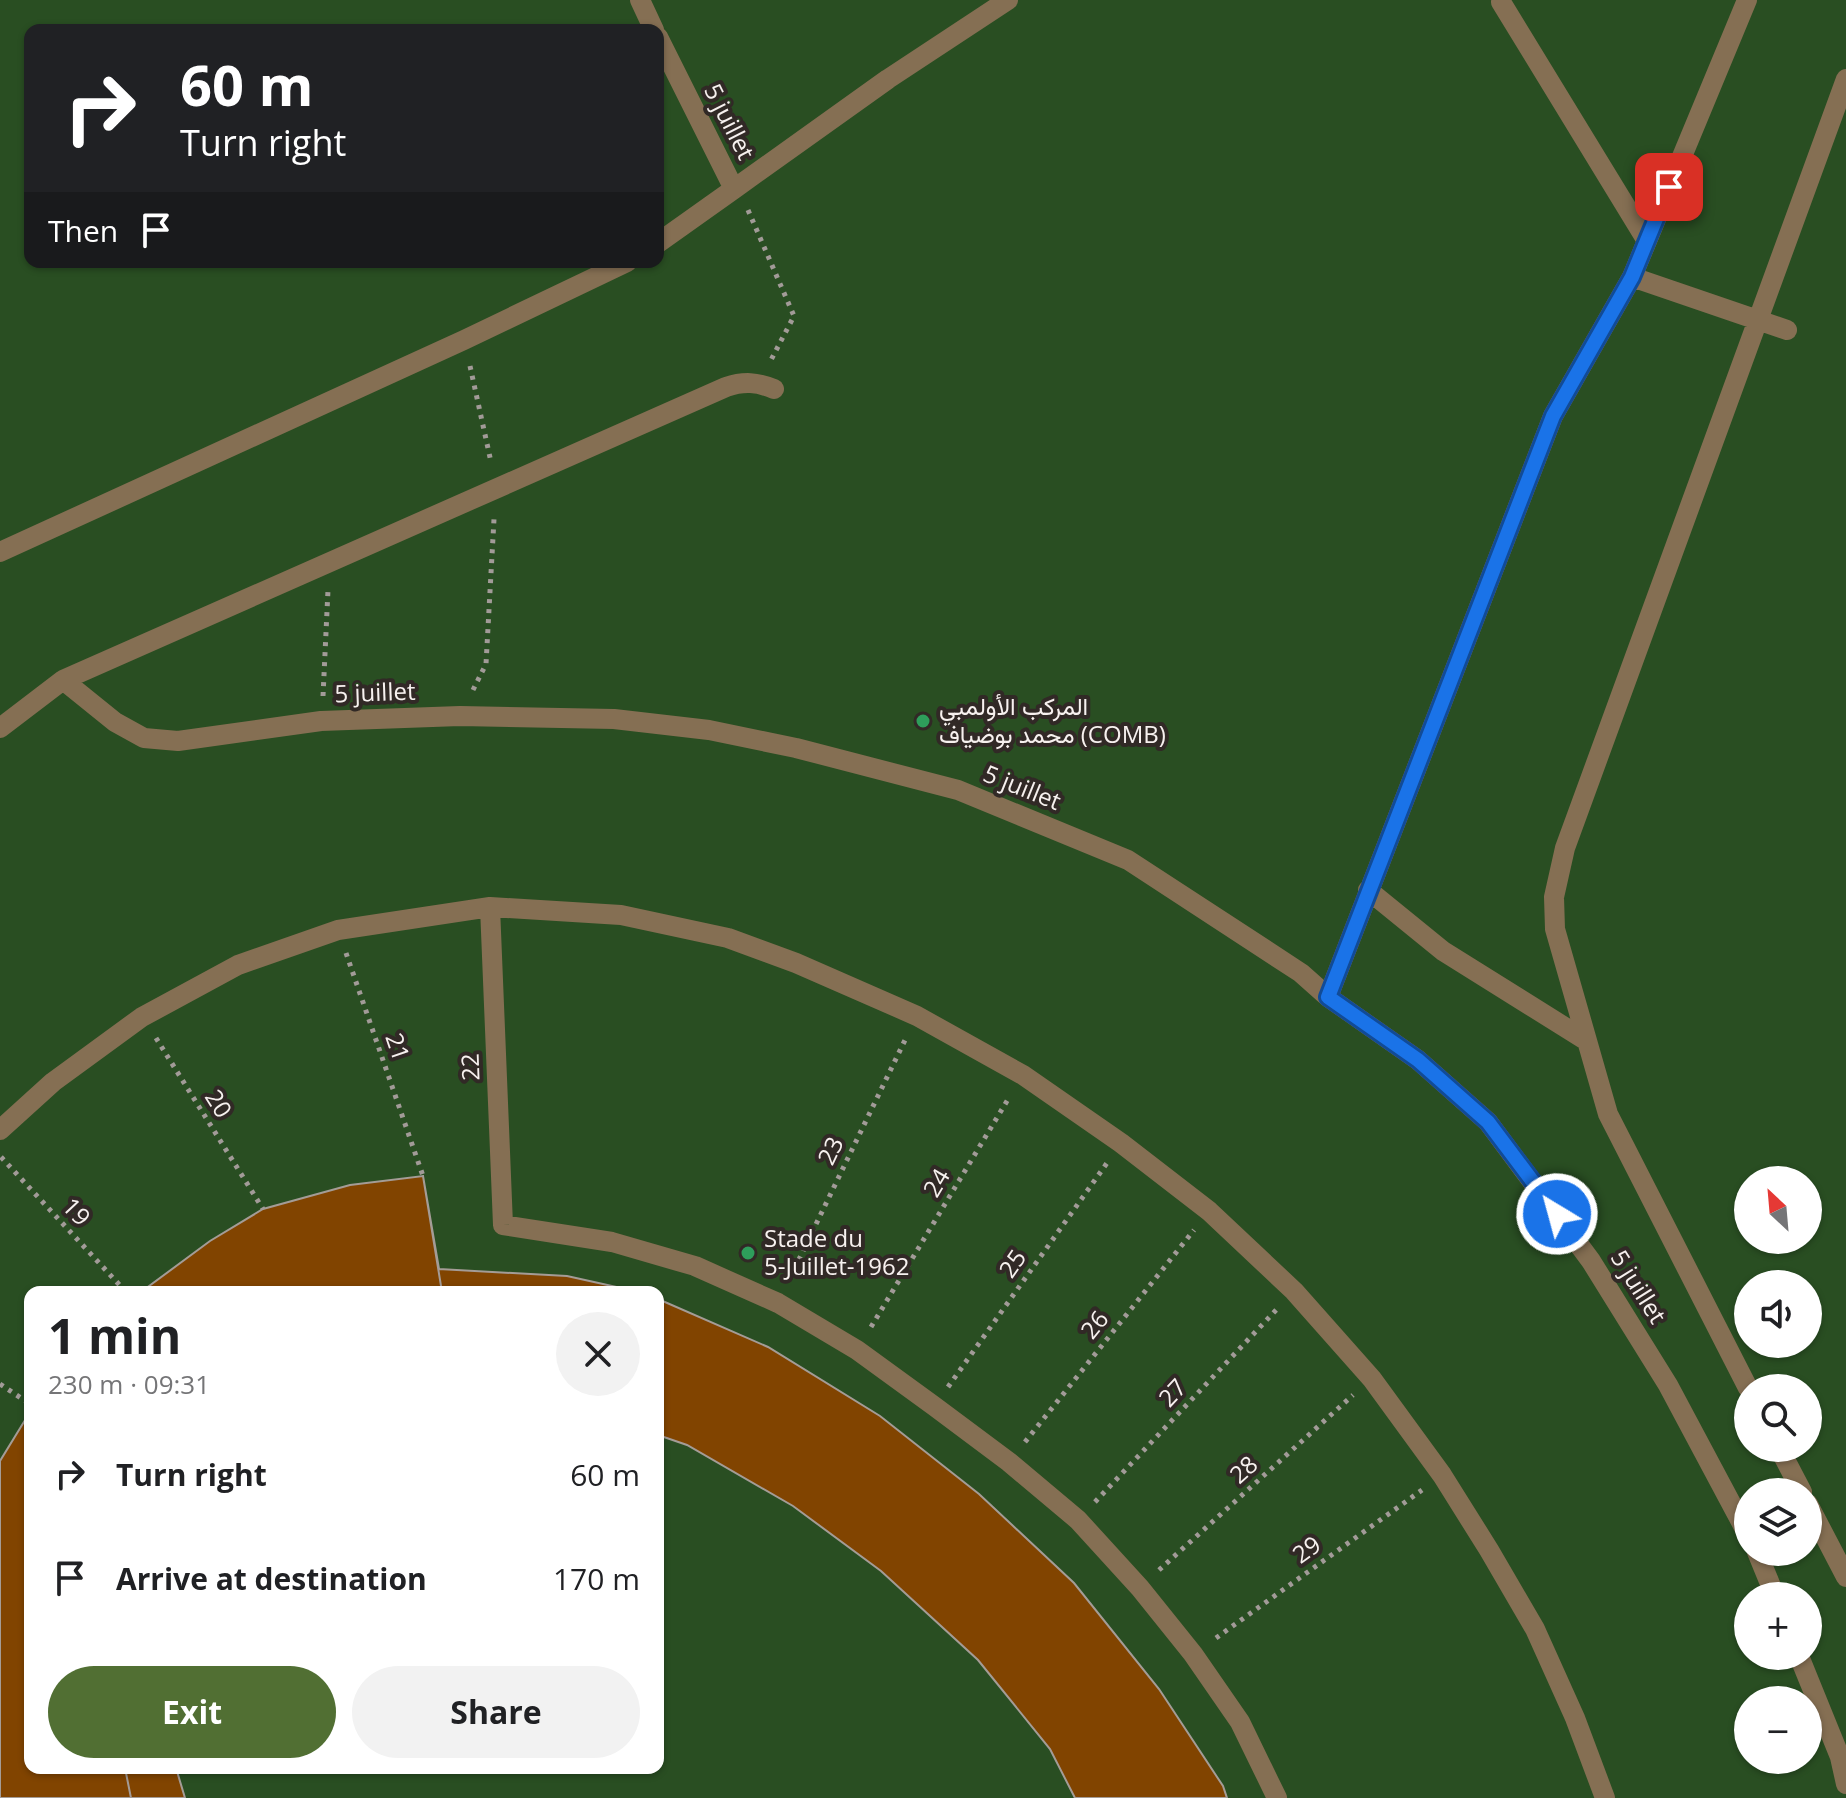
<!DOCTYPE html>
<html lang="en">
<head>
<meta charset="utf-8">
<style>
	body { margin:0; font-family:"Open Sans",Vazirmatn,sans-serif; background:#f2f2f2; color:#202124; height:100vh; display:flex; flex-direction:column; font-size:30px; white-space:nowrap }
	* { box-sizing:border-box; margin:0 }
	p { font-size:26px; color:#757577 }
	.icon { flex:none; width:44px; height:44px; fill:none; stroke:currentColor; stroke-width:2; stroke-linecap:round; stroke-linejoin:round }
	.map { position:relative; flex:1; overflow:hidden }
	.details { position:absolute; left:24px; top:1286px; width:640px; height:488px; display:flex; flex-direction:column; background:#fff; border-radius:16px; box-shadow:0 2px 6px #0004 }
	.details>* { flex:none }
	.guide { position:absolute; left:24px; top:24px; width:640px; height:244px; border-radius:16px; box-shadow:0 2px 6px #0004; background:#202124; color:#fff; overflow:hidden }
	.needle { width:52px; rotate:334deg }
	.fabs { position:absolute; left:1734px; top:1166px; display:grid; gap:16px }
	.fabs a { display:grid; place-items:center; width:88px; height:88px; border-radius:50%; background:#fff; box-shadow:0 2px 6px #0004; font-size:40px }
	.pin { position:absolute; display:grid; place-items:center; width:68px; height:68px; color:#fff; margin:-34px; border-radius:16px; box-shadow:0 4px 12px #0006 }
	.me { position:absolute; width:88px; margin:-44px; rotate:323deg; stroke-linejoin:round; filter:drop-shadow(0 0 6px #0008) }
	.turn { display:flex; align-items:center; gap:28px; height:168px; padding:0 24px; font-size:36px }
	.turn .icon { width:104px; height:104px; stroke-width:2.5 }
	.turn b { display:block; font-size:56px; line-height:68px }
	.then { display:flex; align-items:center; height:76px; padding:0 24px; background:#0003; gap:16px; font-size:30px }
	.round { display:grid; place-items:center; flex:none; width:84px; height:84px; border-radius:42px; background:#f2f2f2 }
	.summary { display:flex; align-items:center; justify-content:space-between; height:136px; padding:0 24px }
	h1 { font-size:48px; font-weight:700; line-height:60px }
	.primary-button { display:flex; gap:16px; margin-top:auto; padding:16px 24px }
	.primary-button a { flex:1; height:92px; border-radius:48px; background:#516f33; color:#fff; font-size:32px; font-weight:700; line-height:92px; text-align:center }
	.primary-button a+a { background:#f2f2f2; color:#202124 }
	ul { padding:0; list-style:none }
	li { display:flex; align-items:center; gap:24px; height:104px; padding:0 24px }
	li div { flex:1 }
	li b { display:block; font-size:30px }
	li em { font-style:normal }
	.map>svg:first-child { display:block }
	.green { fill:#294e22; fill-rule:evenodd }
	.building { fill:#814400; stroke:#a49c96; stroke-width:2 }
	.lines { fill:none; stroke-linecap:round; stroke-linejoin:round }
	.path { stroke:#a29b98; stroke-width:5; stroke-dasharray:4 6; stroke-linecap:butt }
	.service { stroke:#856f53; stroke-width:20 }
	.route-casing { stroke:#114b97; stroke-width:20 }
	.route { stroke:#1a73e8; stroke-width:14 }
	.leisure-dot { fill:#2e9e5b; stroke:#312926; stroke-width:3 }
	.labels { text-anchor:middle; stroke-width:8; stroke-linejoin:round; paint-order:stroke }
	.street-label { font-size:24px; fill:#f7f1ef; stroke:#312926 }
	.poi-label { font-size:24px; fill:#f7f1ef; stroke:#312926; text-anchor:start }
</style>
</head>
<body>
<div class="map">
<svg width="1846" height="1798" viewBox="0 0 1846 1798">
	<rect width="100%" height="100%" fill="#3c3330"/>
	<path class="green" d="M0 0H1846V1798H0ZM30 30H658V262H30ZM1748 1180H1808V1240H1748ZM1748 1284H1808V1344H1748ZM30 1292H658V1768H30ZM1748 1388H1808V1448H1748ZM1748 1492H1808V1552H1748ZM1748 1596H1808V1656H1748ZM1748 1700H1808V1760H1748Z"/>
	<path class="building" d="M423 1176 439 1269 567 1276 639 1292H141L210 1241 263 1209 350 1185Z
		M423 1176 442 1292H141L210 1241 263 1209 350 1185Z
		M658 1299 768 1347 880 1416 979 1494 1074 1583 1159 1689 1223 1786 1227 1798H1075L1050 1749 978 1660 881 1571 793 1506 687 1445 658 1435Z
		M30 1412V1768H176L185 1798H0V1461Z
		M30 1412V1768H125L131 1798H0V1461Z"/>
	<g class="lines">
		<path class="path" d="M748 210 794 316 771 360
			M470 366 491 462
			M473 690 486 664 494 519
			M323 696 328 590
			M346 953 423 1176
			M156 1038 263 1209
			M1 1157 126 1292
			M790 1278 906 1038
			M871 1327 1010 1096
			M0 1384 30 1404
			M948 1387 1107 1163
			M1025 1442 1194 1230
			M1095 1502 1277 1309
			M1159 1570 1353 1395
			M1216 1638 1422 1490"/>
		<path class="service" d="M640 0 654 30
			M1501 2 1647 241
			M658 37 734 189 658 243
			M734 189 888 79 1008 0
			M1632 277 1787 330
			M0 552 464 340 627 262
			M63 680 726 387C744 381 757 382 774 389
			M0 728 63 680 115 722 144 738 178 741 321 721 460 716 614 719 709 730 796 748 958 790 1128 860 1301 973 1328 997 1418 1060 1488 1122 1591 1261 1668 1385 1748 1535
			M1368 890 1443 951 1587 1041
			M490 907 503 1225 612 1242 695 1266 778 1303 857 1350 934 1406 1009 1462 1078 1520 1140 1588 1193 1654 1240 1722 1277 1798
			M1328 997 1553 416 1632 277 1747 0
			M0 1130 53 1082 142 1017 238 965 338 930 490 907 621 915 728 938 796 963 917 1016 1023 1075 1121 1143 1209 1211 1294 1291 1372 1379 1442 1475 1489 1550 1535 1629 1575 1718 1605 1798
			M1748 1388 1608 1114 1555 929 1554 897 1565 848 1846 79
			M1779 1448 1802 1492
			M1808 1504 1846 1577
			M1757 1552 1775 1596
			M1799 1656 1840 1757 1846 1784"/>
	</g>
	<g class="lines">
		<g class="route-casing">
			<path id="route" d="M1557 1214 1488 1122 1418 1060 1328 997 1553 416 1632 277 1669 187"/>
		</g>
		<use href="#route" class="route"/>
	</g>
	<g class="leisure-dot">
		<circle cx="923" cy="721" r="8"/>
		<circle cx="748" cy="1253" r="8"/>
	</g>
	<g class="labels">
		<g class="street-label">
			<text transform="translate(729 122) rotate(63)" y="8">5 juillet</text>
			<text transform="translate(375 693) rotate(-2)" y="8">5 juillet</text>
			<text transform="translate(1022 788) rotate(22)" y="8">5 juillet</text>
			<text transform="translate(397 1047) rotate(71)" y="8">21</text>
			<text transform="translate(471 1067) rotate(-92)" y="8">22</text>
			<text transform="translate(218 1104) rotate(58)" y="8">20</text>
			<text transform="translate(831 1151) rotate(-64)" y="8">23</text>
			<text transform="translate(937 1183) rotate(-59)" y="8">24</text>
			<text transform="translate(76 1212) rotate(47)" y="8">19</text>
			<text transform="translate(1013 1264) rotate(-55)" y="8">25</text>
			<text transform="translate(1638 1287) rotate(58)" y="8">5 juillet</text>
			<text transform="translate(1095 1325) rotate(-51)" y="8">26</text>
			<text transform="translate(1173 1393) rotate(-47)" y="8">27</text>
			<text transform="translate(1244 1470) rotate(-42)" y="8">28</text>
			<text transform="translate(1307 1550) rotate(-36)" y="8">29</text>
		</g>
		<g class="poi-label">
			<text x="939" y="715">المركب الأولمبي<tspan x="939" dy="28">محمد بوضياف (COMB)</tspan></text>
			<text x="764" y="1247">Stade du<tspan x="764" dy="28">5-Juillet-1962</tspan></text>
		</g>
	</g>
</svg>
<div class="fabs">
<a><svg class="needle" viewBox="-14 -14 28 28"><path d="M0-13l5 13h-10z" fill="#e53935"/><path d="M0 13l5-13h-10z" fill="#757577"/></svg></a>
<a><svg class="icon" aria-label="sound" viewBox="0 0 24 24"><path d="M4 9h4l5-4v14l-5-4H4zM17 9q2 3 0 6"/></svg></a>
<a><svg class="icon" aria-label="search" viewBox="0 0 24 24"><circle cx="10" cy="10" r="6"/><path d="M15 15l6 6"/></svg></a>
<a><svg class="icon" aria-label="layers" viewBox="0 0 24 24"><path d="M12 4l9 5-9 5-9-5zM3 14l9 5 9-5"/></svg></a>
<a>+</a>
<a>−</a>
</div>
<div class="pin" style="left:1669px;top:187px;background:#d93025"><svg class="icon" aria-label="arrive" viewBox="0 0 24 24"><path d="M6 21V4h12l-3 4 3 4H6"/></svg></div>
<svg class="me" style="left:1557px;top:1214px" viewBox="-20 -20 40 40"><circle r="17" fill="#1a73e8" stroke="#fff" stroke-width="3"/><path d="M0-11L8 9 0 5-8 9z" fill="#fff"/></svg>
<div class="guide">
<div class="turn"><svg class="icon" aria-label="right" viewBox="0 0 24 24"><path d="M7 20v-9h11M14 6l5 5-5 5"/></svg><div><b>60 m</b>Turn right</div></div>
<div class="then">Then<svg class="icon" aria-label="arrive" viewBox="0 0 24 24"><path d="M6 21V4h12l-3 4 3 4H6"/></svg></div>
</div>
<section class="details">
<div class="summary"><div><h1>1 min</h1><p>230 m · 09:31</p></div><a class="round"><svg class="icon" aria-label="close" viewBox="0 0 24 24"><path d="M6 6l12 12M18 6L6 18"/></svg></a></div>
<ul>
<li><svg class="icon" aria-label="right" viewBox="0 0 24 24"><path d="M7 20v-9h11M14 6l5 5-5 5"/></svg><div><b>Turn right</b></div><em>60 m</em></li>
<li><svg class="icon" aria-label="arrive" viewBox="0 0 24 24"><path d="M6 21V4h12l-3 4 3 4H6"/></svg><div><b>Arrive at destination</b></div><em>170 m</em></li>
</ul>
<div class="primary-button"><a>Exit</a><a>Share</a></div>
</section>
</div>
</body>
</html>
